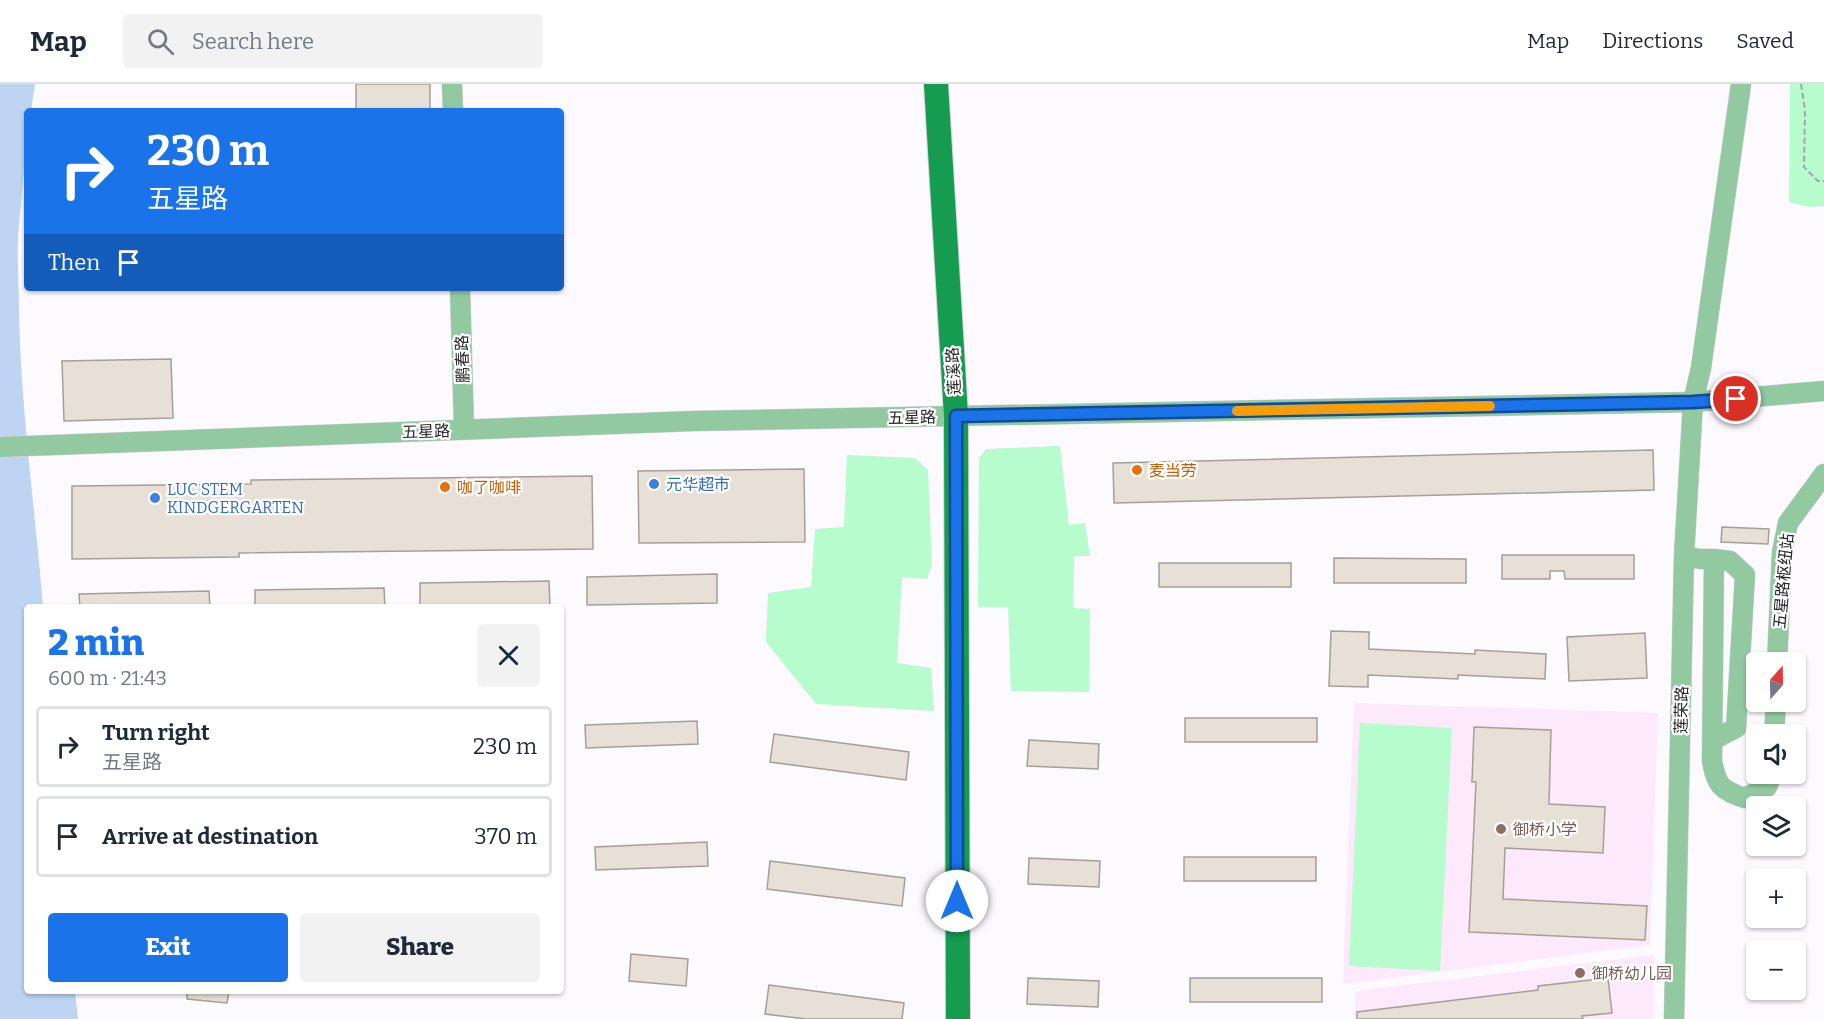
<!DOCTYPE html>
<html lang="en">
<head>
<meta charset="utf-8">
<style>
	body { margin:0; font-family:Bitter,"Noto Sans SC",serif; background:#f2f2f3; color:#1f2937; height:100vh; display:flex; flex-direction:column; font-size:22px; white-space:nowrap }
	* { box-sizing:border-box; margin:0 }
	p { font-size:20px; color:#747a83 }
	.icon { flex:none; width:33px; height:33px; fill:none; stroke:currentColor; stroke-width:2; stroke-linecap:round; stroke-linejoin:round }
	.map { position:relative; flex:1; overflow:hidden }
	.panel { position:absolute; left:24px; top:520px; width:540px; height:390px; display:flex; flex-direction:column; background:#fff; border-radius:6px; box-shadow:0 2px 4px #0004 }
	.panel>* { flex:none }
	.hud { position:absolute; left:24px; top:24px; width:540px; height:183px; border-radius:6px; box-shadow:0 2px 4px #0004; background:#1a73e8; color:#fff; overflow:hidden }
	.needle { width:39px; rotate:20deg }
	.tools { position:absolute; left:1746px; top:568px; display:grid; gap:12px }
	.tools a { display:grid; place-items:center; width:60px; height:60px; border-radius:6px; background:#fff; box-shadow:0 2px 4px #0004; font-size:30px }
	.pin { position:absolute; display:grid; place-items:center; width:51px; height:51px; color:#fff; margin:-26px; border:3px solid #fff; border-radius:50%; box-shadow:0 2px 6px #0007 }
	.me { position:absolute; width:66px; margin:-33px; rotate:0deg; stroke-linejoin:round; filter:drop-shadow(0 0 4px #0008) }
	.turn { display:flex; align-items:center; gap:21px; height:126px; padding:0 24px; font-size:27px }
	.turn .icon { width:78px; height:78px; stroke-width:2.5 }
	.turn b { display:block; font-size:42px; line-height:51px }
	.then { display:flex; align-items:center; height:57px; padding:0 24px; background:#0003; gap:12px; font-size:22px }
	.round { display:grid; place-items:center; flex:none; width:63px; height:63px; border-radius:6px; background:#f2f2f3 }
	.headline { display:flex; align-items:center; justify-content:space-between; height:102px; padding:0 24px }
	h1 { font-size:36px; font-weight:800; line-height:45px; color:#1a73e8 }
	.cta { display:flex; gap:12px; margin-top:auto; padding:12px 24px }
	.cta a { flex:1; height:69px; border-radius:6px; background:#1a73e8; color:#fff; font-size:24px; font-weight:800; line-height:69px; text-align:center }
	.cta a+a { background:#f2f2f3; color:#1f2937 }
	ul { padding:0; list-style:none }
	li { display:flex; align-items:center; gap:18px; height:81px; margin:0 12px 9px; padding:0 12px; border:3px solid #e0e1e3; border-radius:6px }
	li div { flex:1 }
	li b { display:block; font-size:22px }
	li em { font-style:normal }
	header { display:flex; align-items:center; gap:36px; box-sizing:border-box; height:84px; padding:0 30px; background:#fff; border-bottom:2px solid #e0e1e3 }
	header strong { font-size:28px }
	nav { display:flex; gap:33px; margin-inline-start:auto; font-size:21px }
	.search { width:420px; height:54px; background:#f2f2f3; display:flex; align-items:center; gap:15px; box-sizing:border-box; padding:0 21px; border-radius:6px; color:#747a83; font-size:22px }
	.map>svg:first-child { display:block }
	.education { fill:#fce9fb }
	.green { fill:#b6fccc }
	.water { fill:#bdd4f2 }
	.building { fill:#e7e0d7; stroke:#a69f96; stroke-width:1.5 }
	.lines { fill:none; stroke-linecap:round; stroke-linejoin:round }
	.minor-casing { stroke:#d6d3d8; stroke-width:21 }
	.major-casing { stroke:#d6d3d8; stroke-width:26 }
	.path { stroke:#a6a4a8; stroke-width:2; stroke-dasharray:6 3; stroke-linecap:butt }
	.minor { stroke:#92c9a0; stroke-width:20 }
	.major { stroke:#169c51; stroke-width:24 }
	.route-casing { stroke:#114b97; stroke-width:15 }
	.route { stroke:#1a73e8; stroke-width:10 }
	.slow { stroke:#f59e0b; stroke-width:10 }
	.food-dot { fill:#e8710a; stroke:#fff; stroke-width:2 }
	.shop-dot { fill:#3f7fe0; stroke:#fff; stroke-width:2 }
	.education-dot { fill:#8d6e63; stroke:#fff; stroke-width:2 }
	.labels { text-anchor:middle; stroke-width:4.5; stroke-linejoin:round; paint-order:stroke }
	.street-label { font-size:16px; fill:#272629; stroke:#fff }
	.food-label { font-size:16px; fill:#c56008; stroke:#fff; text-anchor:start }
	.shop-label { font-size:16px; fill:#366cbe; stroke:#fff; text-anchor:start }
	.education-label { font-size:16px; fill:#785e54; stroke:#fff; text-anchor:start }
</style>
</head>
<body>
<header>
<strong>Map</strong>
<div class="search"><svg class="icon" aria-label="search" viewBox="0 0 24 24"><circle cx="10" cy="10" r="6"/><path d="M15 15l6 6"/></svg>Search here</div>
<nav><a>Map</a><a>Directions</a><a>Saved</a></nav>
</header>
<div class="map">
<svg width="1824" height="935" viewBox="0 0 1824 935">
	<rect width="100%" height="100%" fill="#fcf9ff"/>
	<path class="education" d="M1354 619 1658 629 1650 861 1343 900Z
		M1654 871V935H1354L1356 907Z"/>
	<path class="green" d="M1790 0H1824V122L1808 123 1789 118Z
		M1060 362 1069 441 1085 439 1090 472H1074L1073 524 1090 525 1089 608 1011 607 1008 523H978L979 374 986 365Z
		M847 371 915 374 928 386 932 481 927 495 902 493 897 579 931 584 934 627 816 620 766 558 768 509 811 503 815 445 844 443Z
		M1360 639 1452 644 1440 887 1349 882Z"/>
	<path class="water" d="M0 0H35L31 27H27C27 69 21 112 18 154 17 179 19 203 19 228 21 327 35 425 43 523L27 524V908H75L78 935H0Z"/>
	<path class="building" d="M356 0H430V27H356Z
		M171 275 173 334 64 337 62 277Z
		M1653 366 1654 406 1114 419 1113 379Z
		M804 385 805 458 639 459 638 387Z
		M592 392 593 465 239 469V473L72 475V402L251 400V396Z
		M1722 443 1769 445 1768 460 1721 458Z
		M1502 471H1634V495H1565L1564 487H1550V495H1502Z
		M1334 474 1466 475V499H1334Z
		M1159 479H1291V503H1159Z
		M717 490V519L587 521V493Z
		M549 497 550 524H420V499Z
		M384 504 385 524H255V506Z
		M209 507 210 524H80L79 510Z
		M1331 547 1369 548V565L1475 570V566L1546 570 1545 595 1458 591V595L1368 591V603L1329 602Z
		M1645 549 1647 594 1569 597 1567 553Z
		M1185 634H1317V658H1185Z
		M697 637 698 660 586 664 585 641Z
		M1474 643 1551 646 1549 720 1605 723 1603 769 1505 764 1503 815 1647 822 1645 856 1469 848 1476 698H1472Z
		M774 650 909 668 906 696 770 678Z
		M1029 656 1099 660 1098 685 1027 682Z
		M707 758 708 782 596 786 595 763Z
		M1184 773H1316V797H1184Z
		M1029 774 1100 777 1099 803 1028 800Z
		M770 777 905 794 902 822 767 805Z
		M631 870 688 875 686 902 629 897Z
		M1028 894 1099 897 1098 923 1027 920Z
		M1190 894H1322V918H1190Z
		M1608 894 1612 929 1582 932 1583 935H1357V928L1538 906V902Z
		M769 901 904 919 902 935H806L765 930Z
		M187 908H229L227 919 187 915Z"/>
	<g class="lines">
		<g class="minor-casing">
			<path id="minor" d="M452 0 453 27
				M460 204 464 345
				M0 363 694 337 1693 318 1824 307
				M1684 472 1700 475H1714L1730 477 1745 491 1736 644 1713 656
				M1714 475 1712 677C1717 702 1720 705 1744 714L1767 703 1772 690
				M1777 579 1782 468 1788 439 1824 390
				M1774 651 1776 618
				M1674 935 1684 472 1693 318 1701 284 1741 0"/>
		</g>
		<g class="major-casing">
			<path id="major" d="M936 0 956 332 958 935"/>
		</g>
		<path class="path" d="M1801 0 1805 26 1804 83 1818 97H1824"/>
		<use href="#minor" class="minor"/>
		<use href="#major" class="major"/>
	</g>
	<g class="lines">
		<g class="route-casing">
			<path id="route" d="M957 817 956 332 1693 318 1736 315"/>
		</g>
		<use href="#route" class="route"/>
		<path class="slow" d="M1237 327 1490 322"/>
	</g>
	<g class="food-dot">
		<circle cx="1137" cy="386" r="6"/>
		<circle cx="445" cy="403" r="6"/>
	</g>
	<g class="shop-dot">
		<circle cx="654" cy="400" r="6"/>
		<circle cx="155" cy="414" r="6"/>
	</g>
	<g class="education-dot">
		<circle cx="1501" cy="745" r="6"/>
		<circle cx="1580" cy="889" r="6"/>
	</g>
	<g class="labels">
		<g class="street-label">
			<text transform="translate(462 275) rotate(-92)" y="6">鹏春路</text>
			<text transform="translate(953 287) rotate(-93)" y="6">莲溪路</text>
			<text transform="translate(912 333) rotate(-1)" y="6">五星路</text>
			<text transform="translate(426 347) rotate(-2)" y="6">五星路</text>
			<text transform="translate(1783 497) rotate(-85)" y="6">五星路枢纽站</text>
			<text transform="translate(1681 626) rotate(-89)" y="6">莲荣路</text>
		</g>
		<g class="food-label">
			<text x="1149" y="392">麦当劳</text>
			<text x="457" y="409">咖了咖啡</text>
		</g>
		<g class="shop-label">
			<text x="666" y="406">元华超市</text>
			<text x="167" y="411">LUC STEM<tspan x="167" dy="18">KINDGERGARTEN</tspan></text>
		</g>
		<g class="education-label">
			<text x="1513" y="751">御桥小学</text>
			<text x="1592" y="895">御桥幼儿园</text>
		</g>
	</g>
</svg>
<div class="tools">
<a><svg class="needle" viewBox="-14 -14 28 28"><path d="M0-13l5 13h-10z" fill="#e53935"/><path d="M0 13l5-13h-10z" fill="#747a83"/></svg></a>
<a><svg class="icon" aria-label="sound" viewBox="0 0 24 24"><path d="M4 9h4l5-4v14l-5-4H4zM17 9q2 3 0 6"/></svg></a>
<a><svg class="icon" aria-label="layers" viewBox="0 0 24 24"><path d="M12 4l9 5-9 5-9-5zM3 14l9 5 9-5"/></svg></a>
<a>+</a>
<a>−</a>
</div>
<div class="pin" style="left:1736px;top:315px;background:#d93025"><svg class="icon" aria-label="arrive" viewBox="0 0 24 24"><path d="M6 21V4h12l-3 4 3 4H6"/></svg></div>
<svg class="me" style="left:957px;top:817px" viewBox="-20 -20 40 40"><circle r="19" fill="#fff"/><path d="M0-13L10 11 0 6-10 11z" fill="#1a73e8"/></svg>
<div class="hud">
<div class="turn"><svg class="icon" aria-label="right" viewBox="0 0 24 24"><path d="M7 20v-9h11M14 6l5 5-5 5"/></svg><div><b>230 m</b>五星路</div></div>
<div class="then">Then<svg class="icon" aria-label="arrive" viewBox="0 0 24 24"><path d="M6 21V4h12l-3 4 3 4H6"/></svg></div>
</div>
<section class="panel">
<div class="headline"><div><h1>2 min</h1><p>600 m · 21:43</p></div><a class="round"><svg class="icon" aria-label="close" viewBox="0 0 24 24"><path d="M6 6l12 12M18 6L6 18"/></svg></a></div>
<ul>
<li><svg class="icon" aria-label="right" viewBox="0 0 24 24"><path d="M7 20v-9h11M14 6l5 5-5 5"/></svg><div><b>Turn right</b><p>五星路</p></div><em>230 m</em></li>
<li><svg class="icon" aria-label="arrive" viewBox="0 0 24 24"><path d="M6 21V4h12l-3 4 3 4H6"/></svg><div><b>Arrive at destination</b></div><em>370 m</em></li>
</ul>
<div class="cta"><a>Exit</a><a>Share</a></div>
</section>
</div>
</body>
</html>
